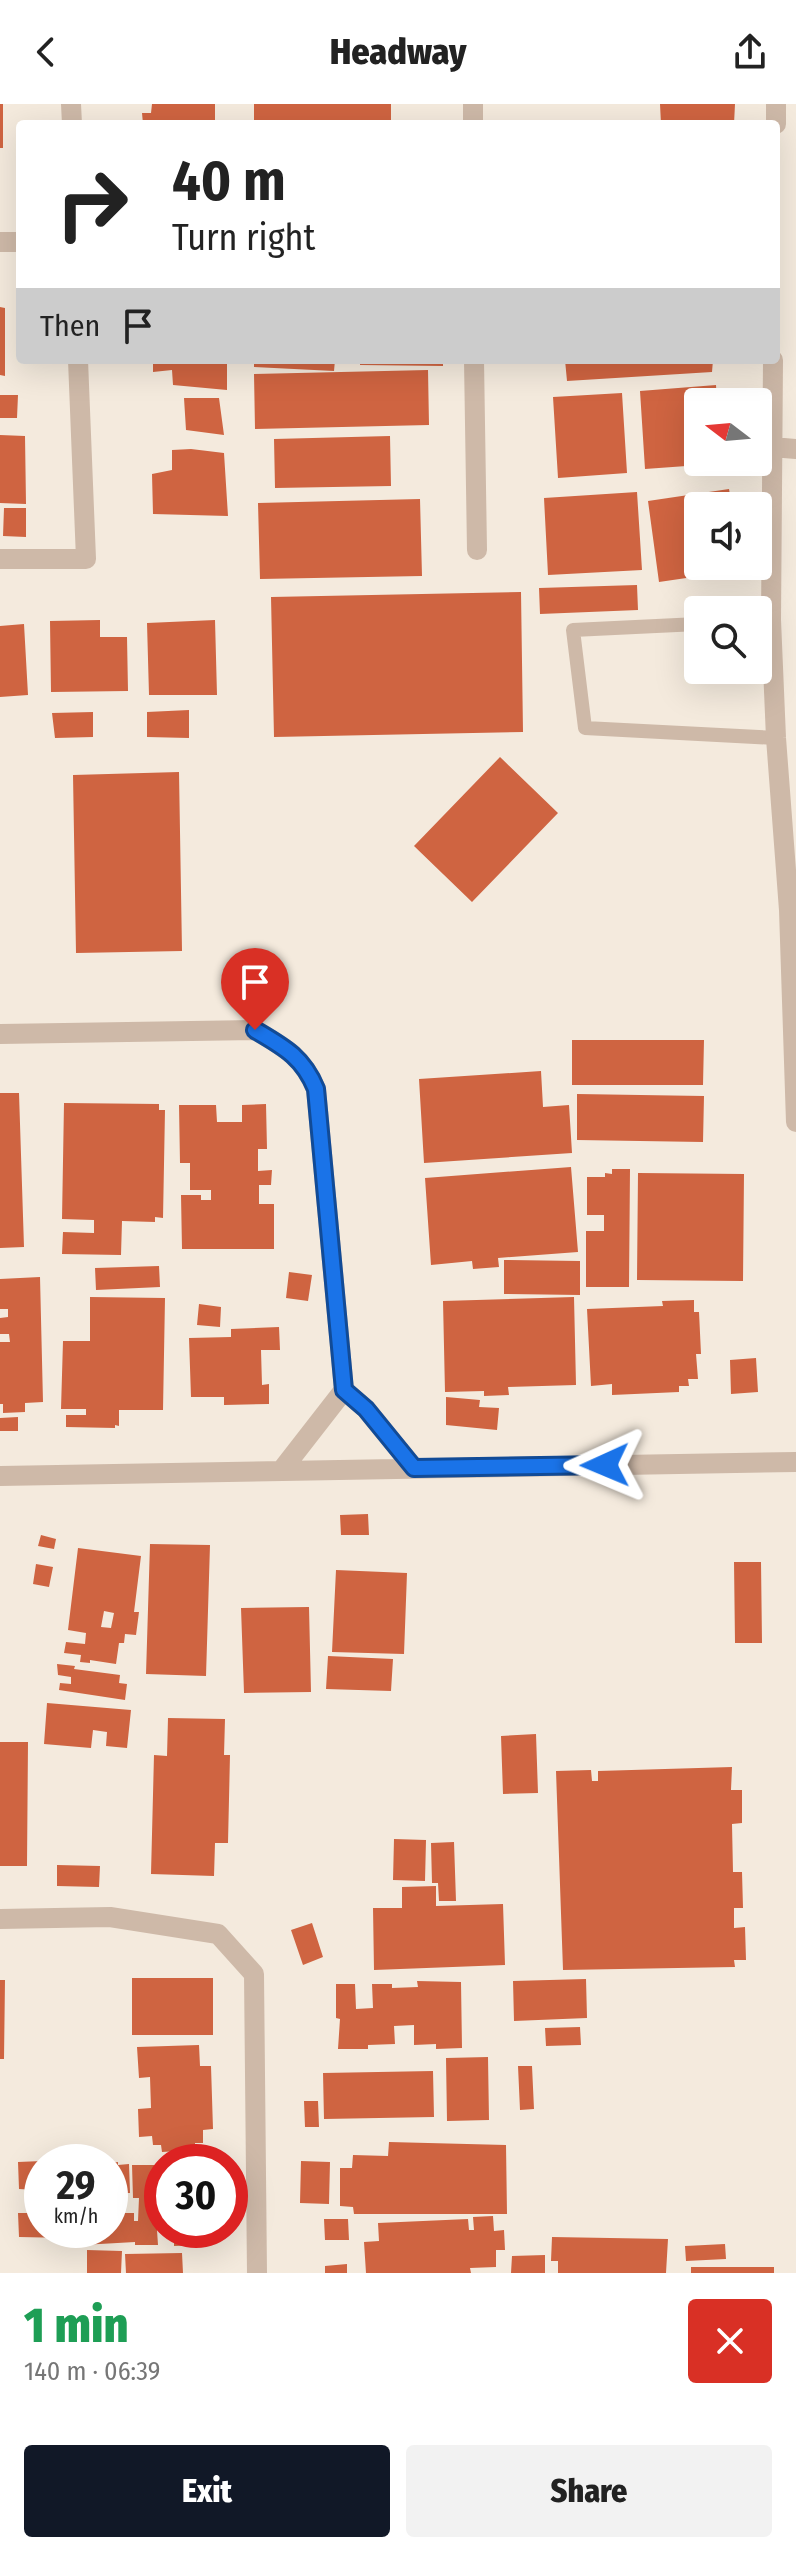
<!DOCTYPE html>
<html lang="en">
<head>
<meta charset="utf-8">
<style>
	body { margin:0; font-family:"Fira Sans Condensed",sans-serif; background:#f2f2f2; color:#222; height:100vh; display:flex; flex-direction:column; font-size:30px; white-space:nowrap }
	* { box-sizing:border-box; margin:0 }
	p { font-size:26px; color:#767676 }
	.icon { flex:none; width:44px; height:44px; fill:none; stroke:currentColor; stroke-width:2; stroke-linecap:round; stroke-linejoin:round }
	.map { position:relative; height:2169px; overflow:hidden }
	.side { display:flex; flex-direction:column; background:#fff; flex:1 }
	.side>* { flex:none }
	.top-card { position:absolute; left:16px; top:16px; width:764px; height:244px; border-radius:8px; box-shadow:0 8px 32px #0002; background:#fff; color:#222; overflow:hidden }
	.needle { width:52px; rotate:286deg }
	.tools { position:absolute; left:684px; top:284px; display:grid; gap:16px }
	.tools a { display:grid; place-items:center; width:88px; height:88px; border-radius:8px; background:#fff; box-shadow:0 8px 32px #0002; font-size:40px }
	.speed { position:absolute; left:24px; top:2040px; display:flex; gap:16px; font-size:40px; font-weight:700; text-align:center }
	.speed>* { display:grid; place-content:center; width:104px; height:104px; border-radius:50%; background:#fff; box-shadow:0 8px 32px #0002; line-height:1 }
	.speed small { font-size:20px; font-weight:400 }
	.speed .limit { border:12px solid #d22; background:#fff; color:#111 }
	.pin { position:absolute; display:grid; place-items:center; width:68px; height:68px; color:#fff; margin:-82px -34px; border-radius:50% 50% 50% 0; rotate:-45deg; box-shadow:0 0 8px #0007 }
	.pin .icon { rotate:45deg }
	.me { position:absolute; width:88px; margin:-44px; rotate:269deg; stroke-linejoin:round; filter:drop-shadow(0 0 6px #0008) }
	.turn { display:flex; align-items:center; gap:28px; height:168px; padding:0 24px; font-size:36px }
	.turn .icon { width:104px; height:104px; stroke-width:2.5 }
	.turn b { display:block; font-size:56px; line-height:68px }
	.then { display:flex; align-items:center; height:76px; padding:0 24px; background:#0003; gap:16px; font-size:30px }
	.round { display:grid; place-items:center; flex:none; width:84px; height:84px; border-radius:8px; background:#f2f2f2 }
	.head { display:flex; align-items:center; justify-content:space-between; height:136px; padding:0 24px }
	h1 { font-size:48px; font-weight:800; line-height:60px; color:#1e9e55 }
	.action { display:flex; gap:16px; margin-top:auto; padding:16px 24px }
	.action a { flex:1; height:92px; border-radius:8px; background:#111827; color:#fff; font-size:32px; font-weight:800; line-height:92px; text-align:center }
	.action a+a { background:#f2f2f2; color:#222 }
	header { display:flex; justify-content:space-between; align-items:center; height:104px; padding:0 24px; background:#fff; font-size:36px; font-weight:800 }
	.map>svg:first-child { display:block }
	.building { fill:#cf6441; fill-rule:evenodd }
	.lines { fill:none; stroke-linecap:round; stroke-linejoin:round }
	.service { stroke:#ceb9a8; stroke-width:14 }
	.minor { stroke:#ceb9a8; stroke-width:20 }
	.route-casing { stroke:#114b97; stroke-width:20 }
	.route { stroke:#1a73e8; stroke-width:14 }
</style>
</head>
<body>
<header><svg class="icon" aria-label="back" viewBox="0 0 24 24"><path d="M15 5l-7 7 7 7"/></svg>Headway<svg class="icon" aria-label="share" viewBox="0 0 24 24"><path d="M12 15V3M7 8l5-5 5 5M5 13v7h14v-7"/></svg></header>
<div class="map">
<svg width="796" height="2169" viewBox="0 0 796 2169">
	<rect width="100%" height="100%" fill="#f4eadd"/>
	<path class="building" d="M0 0H3V44H0Z
		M152 0H215V20H143L142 9H151Z
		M254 0H391V20H254Z
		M660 0H735L734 20H661Z
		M0 203 5 204V272L0 271Z
		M153 256H227V286L173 281 172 266 153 268Z
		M254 256H335L334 267 254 263Z
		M360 256H443V262L360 261Z
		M565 256H713L712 268 567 277Z
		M428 266 429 321 255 325 254 270Z
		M716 281 717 298H698V358H714V360L645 365 640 287Z
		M622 289 627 369 558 374 553 293Z
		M0 291H18L17 314H0Z
		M184 294H219L224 331 186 326Z
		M0 331 25 332 26 400 0 399Z
		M390 332 391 382 275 384 274 335Z
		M191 345 224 349 228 412 153 410 152 370 172 366V346Z
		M729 385 732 402H698V462H740L741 466 659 478 648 397Z
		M637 388 642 466 548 471 544 394Z
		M420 395 422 472 260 475 258 399Z
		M4 404H26V433L3 432Z
		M637 481 638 506 540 510 539 484Z
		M521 488 523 628 274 633 271 493Z
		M100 516V533H127L128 587 51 588 50 517Z
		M215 516 217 591H149L147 519Z
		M24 520 28 591 0 593V522Z
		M189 606V634L147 633V608Z
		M93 608V633L55 634 52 609Z
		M500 653 558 709 472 798 414 742Z
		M179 668 182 847 76 849 73 671Z
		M572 936H704L703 981H572Z
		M541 967 543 1003 569 1001 572 1049 424 1059 419 975Z
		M0 989H19L24 1143 0 1144Z
		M577 990 704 992 703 1038 577 1036Z
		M64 999 159 1000V1006H165L163 1114 155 1113V1118L122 1117 121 1151 62 1150 63 1128 94 1129V1116L62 1115Z
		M266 1000 267 1045H258V1067L272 1066 271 1081H259V1100H274V1145H182L181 1091H201V1096H211V1086H190V1059H180L179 1001H216L217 1018H242V1001Z
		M571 1063 578 1148 498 1154 499 1163 473 1165 472 1157 431 1161 425 1074Z
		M612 1065H630L629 1183H586V1127H604V1111H587V1073H605V1069L612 1070Z
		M638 1069 744 1070 743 1177 637 1176Z
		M504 1156 580 1157V1191L504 1190Z
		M159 1162 160 1183 96 1186 95 1164Z
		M289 1168 312 1171 308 1197 286 1194Z
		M40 1173 43 1298 25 1299V1308L3 1309V1300H0V1238H10L9 1230H0V1214L8 1213V1205H0V1175Z
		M90 1193 165 1194 163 1306H119V1322L115 1321V1324L66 1323V1311H86V1305H61L63 1237H90Z
		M574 1193 576 1281 508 1283 509 1291 484 1292V1287L445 1288 443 1197Z
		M694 1196V1208H699L701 1250H696L698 1275H688L689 1282H679V1288L612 1291V1280L591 1282 587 1205 663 1202 662 1197Z
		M199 1200 221 1203 220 1223 197 1221Z
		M279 1223 280 1246H261L262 1281 269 1280V1300L224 1301V1293H191L189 1234 231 1233V1225Z
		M756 1254 758 1288 731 1290 730 1256Z
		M446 1293 480 1296 479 1303 499 1304 497 1326 446 1321Z
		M18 1313V1327H0V1314Z
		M368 1410 369 1431H341L340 1411Z
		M41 1431 56 1435 54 1445 38 1442Z
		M150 1440 210 1441 206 1572 146 1570Z
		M78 1444 141 1452 134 1508H139L136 1531 125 1530 124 1539H119L116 1560 90 1556V1559L80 1558 81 1551 64 1549 66 1538 85 1540 86 1529 68 1526ZM104 1507 114 1509 111 1524 101 1523Z
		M734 1458H761L762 1539H735Z
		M36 1460 53 1463 49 1483 33 1480Z
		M336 1466 407 1469 404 1550 332 1548Z
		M309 1503 311 1588 244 1589 241 1504Z
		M328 1552 393 1555 391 1587 326 1585Z
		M57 1560 75 1562 74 1565 120 1571 119 1579 127 1580 125 1596 59 1586 60 1579 71 1580V1573L58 1571Z
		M47 1599 131 1606 127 1644 106 1642 107 1628 93 1626 91 1644 44 1640Z
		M168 1614 225 1615 224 1651H230L228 1739H215L214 1772 151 1770 154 1651 167 1652Z
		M536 1630 538 1689 503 1690 501 1632Z
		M0 1638H28L27 1762H0Z
		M732 1663 731 1686H742V1719L732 1720 733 1768H742L743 1804H734V1824L745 1823 746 1856H734L735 1863 563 1866 556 1667 591 1666 592 1677H598V1667Z
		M394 1735 426 1736 425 1777 393 1776Z
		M454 1738 456 1797H439L438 1779H432L431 1739Z
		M57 1761 100 1762 99 1783 57 1782Z
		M436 1782V1802L503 1800 505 1861 374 1866 373 1804H402V1783Z
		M312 1819 323 1853 303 1861 291 1826Z
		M132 1874H213V1931H132Z
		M586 1875 587 1914 514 1917 513 1877Z
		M0 1876H5L4 1955H0Z
		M417 1877 461 1878 462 1944 436 1945V1940L414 1941V1921L394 1922 395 1940 368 1941V1945H338L340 1915 336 1914V1880H355L356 1905 373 1904 372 1880H392V1884L418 1883Z
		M580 1923 581 1941 546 1942 545 1924Z
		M199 1941 200 1962H211L213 2025 203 2026V2039H195V2046L162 2048 161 2041H153L152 2032 139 2033 138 2005 151 2004 150 1973 139 1974 137 1943Z
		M488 1953 489 2016 447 2017 446 1954Z
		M518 1962H532L534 2005 520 2006Z
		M433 1967 434 2013 324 2015 323 1969Z
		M304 1997H318L319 2023H305Z
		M389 2038 506 2041 507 2110H354L353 2103 340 2102V2064H352L353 2051 388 2052Z
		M42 2057V2126H68V2134L19 2133 18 2109H35V2086L19 2085 18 2058Z
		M301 2057 330 2058 329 2100 300 2099Z
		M118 2058V2061L129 2060 130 2089H119L120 2109H134V2117H138L139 2094H133L132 2061H162V2126H157L158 2141H135V2138L82 2141 81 2126H110V2059Z
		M493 2112 494 2127 504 2126 505 2146H496V2163L470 2164 471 2169H366L364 2138 379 2137 378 2119 468 2115 469 2126H474L473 2113Z
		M324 2115H348L349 2136H325Z
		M174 2126H203L204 2141 174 2142Z
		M552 2133 668 2135 666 2169H558V2157H551Z
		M725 2140 726 2155 686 2157 685 2142Z
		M87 2146 122 2147 121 2169H87Z
		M182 2149 183 2169H126L125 2150Z
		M545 2151V2169H511L512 2152Z
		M347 2160V2169H325V2162Z
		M691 2163H774V2169H691Z"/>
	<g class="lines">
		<path class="service" d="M698 520 573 526 585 624 776 634"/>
		<path class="minor" d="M71 0 72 20
			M473 20V0
			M776 20V0
			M0 138H20
			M474 256 477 446
			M773 256 771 516 776 634 789 806 796 1018
			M772 343 796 345
			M0 455H86L78 256
			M0 930 255 926C284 943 303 953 316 985L344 1286 281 1367
			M344 1286 366 1305 414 1364
			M0 1372 796 1358
			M0 1815 110 1813 218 1830 254 1870 257 2169"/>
	</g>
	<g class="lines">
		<g class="route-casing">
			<path id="route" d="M255 926C284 943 303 953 316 985L344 1286 366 1305 414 1364 605 1361"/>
		</g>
		<use href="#route" class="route"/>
	</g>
</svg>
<div class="tools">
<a><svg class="needle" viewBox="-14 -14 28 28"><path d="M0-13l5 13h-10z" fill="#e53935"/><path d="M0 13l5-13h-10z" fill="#767676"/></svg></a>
<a><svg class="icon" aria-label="sound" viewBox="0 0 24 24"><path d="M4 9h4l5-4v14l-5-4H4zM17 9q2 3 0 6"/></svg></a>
<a><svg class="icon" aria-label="search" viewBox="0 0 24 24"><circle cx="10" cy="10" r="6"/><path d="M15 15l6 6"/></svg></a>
</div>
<div class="speed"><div>29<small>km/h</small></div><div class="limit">30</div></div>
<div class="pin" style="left:255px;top:926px;background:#d93025"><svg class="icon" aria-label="arrive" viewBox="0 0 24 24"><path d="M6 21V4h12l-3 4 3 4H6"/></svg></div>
<svg class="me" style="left:605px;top:1361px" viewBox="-20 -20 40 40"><path d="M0-17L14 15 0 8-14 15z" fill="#1a73e8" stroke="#fff" stroke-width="4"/></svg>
<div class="top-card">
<div class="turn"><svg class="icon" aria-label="right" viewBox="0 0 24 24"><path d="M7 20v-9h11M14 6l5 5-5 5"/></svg><div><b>40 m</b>Turn right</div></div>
<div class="then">Then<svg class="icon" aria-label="arrive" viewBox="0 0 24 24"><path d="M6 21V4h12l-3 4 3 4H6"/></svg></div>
</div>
</div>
<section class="side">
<div class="head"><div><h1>1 min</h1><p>140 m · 06:39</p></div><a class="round" style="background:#d93025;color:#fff"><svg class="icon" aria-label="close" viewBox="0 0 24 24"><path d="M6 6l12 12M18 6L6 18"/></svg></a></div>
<div class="action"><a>Exit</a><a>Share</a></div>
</section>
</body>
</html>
